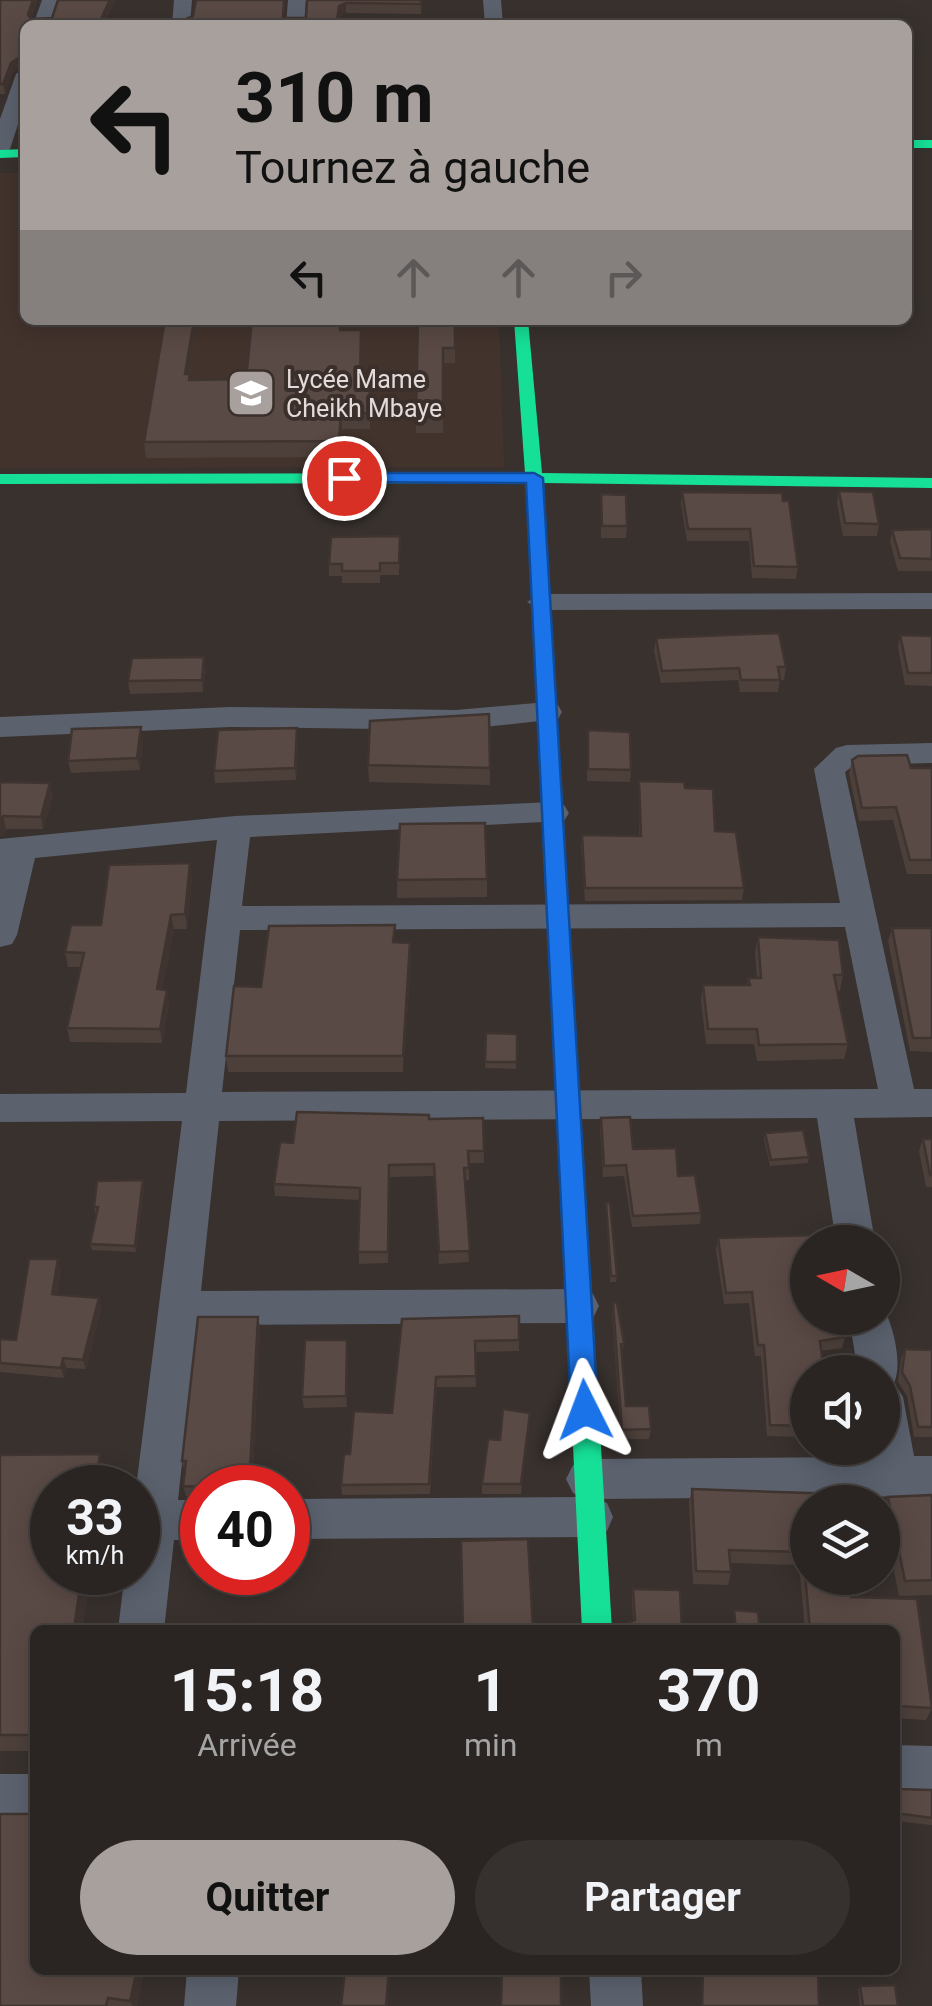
<!DOCTYPE html>
<html lang="fr">
<head>
<meta charset="utf-8">
<style>
	body { margin:0; font-family:Roboto,sans-serif; background:#36312f; color:#f1f3f6; height:100vh; display:flex; flex-direction:column; font-size:38px; white-space:nowrap }
	* { box-sizing:border-box; margin:0 }
	p { font-size:32px; color:#a5a5a5 }
	.icon { flex:none; width:55px; height:55px; fill:none; stroke:currentColor; stroke-width:2; stroke-linecap:round; stroke-linejoin:round }
	.map { position:relative; flex:1; overflow:hidden }
	.side { position:absolute; left:30px; top:1625px; width:870px; height:350px; display:flex; flex-direction:column; background:#2a2522; border-radius:15px; box-shadow:0 5px 25px #0003,0 0 0 2px #464240 }
	.side>* { flex:none }
	.hud { position:absolute; left:20px; top:20px; width:892px; height:305px; border-radius:15px; box-shadow:0 5px 25px #0003,0 0 0 2px #464240; background:#a7a09d; color:#111; overflow:hidden }
	.needle { width:65px; rotate:279deg }
	.buttons { position:absolute; left:790px; top:1225px; display:grid; gap:20px }
	.buttons a { display:grid; place-items:center; width:110px; height:110px; border-radius:50%; background:#2a2522; box-shadow:0 5px 25px #0003,0 0 0 2px #464240; font-size:50px }
	.speed { position:absolute; left:30px; top:1465px; display:flex; gap:20px; font-size:50px; font-weight:700; text-align:center }
	.speed>* { display:grid; place-content:center; width:130px; height:130px; border-radius:50%; background:#2a2522; box-shadow:0 5px 25px #0003,0 0 0 2px #464240; line-height:1 }
	.speed small { font-size:25px; font-weight:400 }
	.speed .limit { border:15px solid #d22; background:#fff; color:#111 }
	.pin { position:absolute; display:grid; place-items:center; width:85px; height:85px; color:#fff; margin:-42px; border:5px solid #fff; border-radius:50%; box-shadow:0 2px 10px #0007 }
	.me { position:absolute; width:110px; margin:-55px; rotate:357deg; stroke-linejoin:round; filter:drop-shadow(0 0 8px #0008) }
	.turn { display:flex; align-items:center; gap:35px; height:210px; padding:0 50px; font-size:45px }
	.turn .icon { width:130px; height:130px; stroke-width:2.5 }
	.turn b { display:block; font-size:70px; line-height:85px }
	.lanes { display:flex; align-items:center; height:95px; padding:0 50px; background:#0003; justify-content:center; gap:50px; direction:ltr }
	.lanes .off { opacity:.35 }
	.eta { display:flex; justify-content:space-evenly; align-items:center; height:170px; text-align:center }
	.eta b { font-size:60px; font-weight:700; line-height:70px }
	.button { display:flex; gap:20px; margin-top:auto; padding:20px 50px }
	.button a { flex:1; height:115px; border-radius:60px; background:#a7a09d; color:#111; font-size:40px; font-weight:700; line-height:115px; text-align:center }
	.button a+a { background:#36312f; color:#f1f3f6 }
	.map>svg:first-child { display:block }
	.built { fill:#43332d }
	.lines { fill:none; stroke-linecap:round; stroke-linejoin:round }
	.street { fill:#5b626e; fill-rule:evenodd }
	.fast { fill:#16e098; fill-rule:evenodd }
	.wall { fill:#4d403b }
	.shaded-wall { fill:#3f3430 }
	.building { fill:#5a4a45; stroke:#3f3430; stroke-width:2.5 }
	.route { fill:#1a73e8; stroke:#114b97; stroke-width:2.5 }
	.labels { text-anchor:middle; stroke-width:8; stroke-linejoin:round; paint-order:stroke }
	.far-poi-label { font-size:25px; fill:#e3dbd9; stroke:#3b2f2b; text-anchor:start }
</style>
</head>
<body>
<div class="map">
<svg width="932" height="2006" viewBox="0 0 932 2006">
	<rect width="100%" height="100%" fill="#38312e"/>
	<path class="built" d="M0 173H25V320H499L504 467 0 468Z"/>
	<g class="lines">
		<path class="street" d="M42 0H60L51 25H33Z
			M174 0H192L190 25H172Z
			M288 0H306L304 25H286Z
			M483 0H501L503 25H485Z
			M25 68V103L10 149 0 155V119L16 74Z
			M932 593V609L541 610 527 602 541 594Z
			M547 702 558 705 562 712 558 719 456 730 230 727 0 737V717L230 707 456 710Z
			M932 743V763L854 765 845 772 914 1089H932V1117L854 1118 875 1242H836L817 1118 219 1121 201 1291 579 1289 593 1294 599 1306 593 1318 579 1323 197 1325 178 1500H202V1540H174L164 1630H118L125 1572H138L136 1488 182 1121 0 1122V1094L186 1093 217 840 35 858 17 935 12 944 0 947V839L235 816 553 802 564 805 569 813 564 821 250 837 242 906 840 903 814 769 836 748 847 745ZM845 927 878 1089 222 1092 240 930Z
			M882 1305C893 1324 903 1363 894 1383L903 1397 914 1456H932V1496L597 1499 607 1503 613 1517 607 1531 591 1537 288 1539V1499L582 1497 573 1493 566 1479 573 1465 588 1459 871 1457 869 1448H882V1372H858L849 1318H882Z
			M895 1745 932 1746V1794L895 1793Z
			M0 1774H35V1822H0Z
			M187 1970H239L236 2006H184Z
			M589 1970H641L643 2006H591Z"/>
		<path class="fast" d="M908 140H932V148H908Z
			M25 149V157L0 158V150Z
			M514 320H528L542 473 932 478V488L543 483 612 1630H582L526 483 0 484V474L525 473Z"/>
	</g>
	<path class="wall" d="M0 0H37L31 19 52 18 116 0 12 73 5 94H0Z
		M285 0 284 18H306L307 0H422L421 14 346 13 340 16 338 25H184Z
		M165 320H198L189 374 191 380 246 379 342 330 362 345 361 381H370V429H342L340 457 146 458 144 442Z
		M455 320V363H443V433H416V417Z
		M839 491 879 524 877 536H843L837 503Z
		M682 492 782 493 798 567 796 579 752 578 749 541H687L681 504Z
		M601 494 627 526 626 538H601Z
		M932 529V571H898L890 542 892 530Z
		M400 536 399 575H380V583H342V576H329V564Z
		M900 635 932 636V686L905 685 898 647Z
		M656 638 786 667 784 680H780L778 692H740L738 680 661 683 654 651Z
		M206 669 203 692 130 694 128 681Z
		M489 714 490 785 369 782 368 765Z
		M297 728 298 741 296 780 215 783 214 771Z
		M588 730 631 770 630 782 587 781Z
		M143 739 140 770 71 773 68 761Z
		M852 760 911 768H932V874H907L893 820 859 821 849 774Z
		M639 781 685 788 715 831 744 888 742 900 585 901 581 847 582 835 639 836Z
		M0 782 53 796 43 829H6L4 835 0 836Z
		M192 878 187 929H174L162 990 169 1004 162 1043 70 1042 67 1028 81 967H68L65 952 101 925Z
		M487 879V897L397 898V880Z
		M892 928H932V1052L910 1051 888 941Z
		M758 937 843 975 840 991H837L848 1044 844 1059 757 1061 754 1044H706L701 1001 703 985H747L748 978H757L755 953Z
		M395 942 410 943 411 959 403 1072H228L226 1056 261 987Z
		M486 1033 517 1034 516 1069 485 1068Z
		M483 1118 484 1163H469V1180H464L469 1262 439 1264 434 1176 390 1177 388 1263 359 1264V1200L275 1196 274 1184 293 1143 429 1119Z
		M601 1118 633 1149 678 1176 701 1213 700 1224 632 1227 624 1176 603 1177 600 1129Z
		M765 1133 809 1157 808 1163 770 1166 764 1139Z
		M932 1133V1187H926L919 1151 923 1139H932Z
		M143 1180 144 1187 136 1252 92 1250 90 1244 97 1213H95L94 1207Z
		M606 1203 617 1276 616 1282H610Z
		M718 1238 808 1318 845 1337 842 1348 821 1351 808 1372V1437L767 1436 761 1356H755L749 1303 724 1304 716 1250Z
		M61 1269 57 1294 101 1308 86 1369 67 1368 64 1378 0 1372V1339L16 1340Z
		M613 1303 624 1343 622 1353 626 1406 651 1429 649 1439H621L612 1313Z
		M519 1316V1351L475 1352 476 1387H436L430 1494 342 1495 341 1485 350 1454 392 1413 402 1319Z
		M258 1317 260 1328 252 1488H202V1497L186 1496 183 1486 185 1472 182 1461Z
		M347 1340V1407L304 1408 302 1397Z
		M905 1349 932 1350V1437H914L907 1396 898 1382 901 1359Z
		M530 1413 521 1494H482V1484L500 1440Z
		M0 1455 105 1473 103 1488H52V1572H91L82 1630H35V1751H0Z
		M692 1489 839 1494 840 1502H808V1578H849L851 1597 917 1599 932 1708 926 1720 895 1718V1630H805L799 1565 730 1563 731 1572 728 1585 693 1584 689 1502Z
		M932 1495V1595L899 1596 882 1511 888 1497Z
		M633 1589 682 1630H624L625 1624 633 1621 632 1600Z
		M895 1782 899 1789 932 1790V1825L895 1821Z
		M29 1814 144 1970 137 2006H0Z
		M860 1986 898 2006H860L858 1989Z"/>
	<path class="shaded-wall" d="M33 0H37L29 24 28 14Z
		M110 0H116L104 25H98Z
		M346 3V13L340 16 337 25 339 6Z
		M24 54 25 65 12 73 5 94 3 84 11 63Z
		M194 320H198L186 390 185 374Z
		M341 414 342 429 340 457 339 441Z
		M204 657 206 669 203 692 202 680Z
		M141 727 143 739 140 770 137 758Z
		M297 728 298 741 296 780 295 768Z
		M50 783 53 796 43 829 41 817Z
		M3 816 6 829 4 835 0 836V823Z
		M190 863 192 878 187 929 185 914Z
		M171 915 174 929 160 1004 157 989Z
		M410 943 411 959 403 1072V1056Z
		M167 990 169 1004 162 1043 160 1029Z
		M143 1180 144 1187 136 1252 135 1246Z
		M58 1259 61 1269 55 1304 52 1294Z
		M99 1298 101 1308 86 1369 83 1360Z
		M258 1317 260 1328 252 1488H249Z
		M347 1340 348 1351 347 1407 346 1396Z
		M63 1358 67 1368 64 1378 61 1368Z
		M100 1454 105 1473 103 1488H95Z
		M82 1572H91L82 1630H74Z
		M137 1970H144L137 2006H133L130 2001Z
		M389 1970H391L388 2006H386Z"/>
	<path class="building" d="M0 0H33L28 14 31 19 52 18 58 0H110L98 25H25V66L24 54 11 63 3 84H0Z
		M196 0H284L283 18H306L307 0H421V4L346 3 339 6 337 21H325L324 25H184L186 19 193 16Z
		M165 320H194L185 374H190L189 380 246 379 252 320H341L340 330H361L360 381H370L369 413 341 414 339 441 144 442Z
		M418 320H455V348H443V417H416Z
		M839 491 873 492 879 524 845 523Z
		M682 492 782 493 783 501H789L798 567 754 566 750 529H688Z
		M601 494 626 495 627 526H602Z
		M932 529V559L900 558 892 530Z
		M400 536 399 563H380V571H342V564H329L331 537Z
		M779 633 786 667H778L780 680H741L739 668 662 671 656 638Z
		M900 635 932 636V673H908Z
		M204 657 202 680 128 681 132 658Z
		M489 714 490 768 368 765 370 721Z
		M141 727 137 758 68 761 72 729Z
		M297 728 295 768 214 771 218 730Z
		M588 730 630 732 631 770 588 769Z
		M907 755 911 768H932V860H910L896 807 862 808 852 760 858 756Z
		M639 781 684 782 685 788 713 789 715 831 736 832 744 888H585L582 835 641 836Z
		M0 782 50 783 41 817 3 816 0 823Z
		M485 823 487 879 397 880 400 824Z
		M190 863 185 914 171 915 157 989 167 990 160 1029 67 1028 84 953 65 952 71 925H101L109 865Z
		M395 925 393 942 410 943 403 1056H226L234 986 261 987 269 926Z
		M892 928H932V1038H913Z
		M758 937 839 940 843 975H834L848 1044 759 1045 757 1029H708L703 985H750L748 978H761Z
		M486 1033 517 1034V1062H485Z
		M297 1112 429 1115V1119L483 1118 484 1151H468L469 1168H464L470 1251 439 1252 434 1164 389 1165 388 1252H358L360 1188 274 1184 280 1142 293 1143Z
		M630 1117 633 1149 676 1148 678 1176 695 1175 701 1213 633 1216 626 1165 604 1166 601 1118Z
		M803 1130 809 1157 771 1160 765 1133Z
		M923 1139H932V1175H930Z
		M143 1180 135 1246 90 1244 98 1207H94L97 1181Z
		M610 1202 617 1276H611L606 1203Z
		M815 1235 816 1242H808V1318H843L845 1337 820 1341 824 1372H808V1426L770 1425 764 1345H758L752 1292 726 1293 718 1238Z
		M29 1259H58L52 1294 99 1298 83 1360 63 1358 61 1368 0 1363V1339L16 1340Z
		M613 1303H617L624 1343 621 1344 626 1406H649L651 1429 622 1430Z
		M519 1316V1340L475 1341 476 1376 436 1377 429 1484 341 1485 344 1454H350L354 1411 392 1413 402 1319Z
		M198 1317H258L249 1488H202V1490V1487L183 1486 186 1461H182Z
		M305 1340H347L346 1396 302 1397Z
		M905 1349 932 1350V1427H918L910 1386 902 1372Z
		M503 1409 530 1413 521 1484H482L488 1439 500 1440Z
		M100 1454 95 1488H52V1572H82L74 1630H35V1735H0V1455Z
		M692 1489 839 1494 840 1502H808V1578H849L851 1597 917 1599 932 1708 897 1706 895 1689V1630H810L803 1552 729 1550 731 1572 696 1571Z
		M932 1495V1580L905 1581 888 1497Z
		M528 1539 533 1630H463L461 1541Z
		M633 1589 680 1590 682 1630H625V1624L635 1620Z
		M734 1610 758 1612 760 1630H736Z
		M895 1782 899 1789 932 1790V1818L895 1813Z
		M32 1804H35V1970H137L130 2001 108 1998 106 2006H0V1814H29Z
		M345 1970H389L386 2006H341Z
		M502 1970H561V2006H501Z
		M703 1970H818L819 2006H702Z
		M895 1985 898 2006H863L860 1986Z"/>
	<path class="route" d="M344 473H534L543 478 598 1410 594 1418 585 1422 575 1418 571 1410 526 483 338 482 335 478Z"/>
	<defs>
		<g id="school-square" transform="scale(2.5)"><rect x="-9" y="-9" width="18" height="18" rx="4" fill="#a7a09d" stroke="#3b2f2b"/><path d="M0-5L7-2L0 1L-7-2ZM-4 1L0 2.5L4 1V4Q0 6-4 4Z" fill="#fff"/></g>
	</defs>
	<g fill-rule="evenodd">
		<use href="#school-square" x="251" y="393"/>
	</g>
	<g class="labels">
		<g class="far-poi-label">
			<text x="286" y="388">Lycée Mame<tspan x="286" dy="29">Cheikh Mbaye</tspan></text>
		</g>
	</g>
</svg>
<div class="buttons">
<a><svg class="needle" viewBox="-14 -14 28 28"><path d="M0-13l5 13h-10z" fill="#e53935"/><path d="M0 13l5-13h-10z" fill="#a5a5a5"/></svg></a>
<a><svg class="icon" aria-label="sound" viewBox="0 0 24 24"><path d="M4 9h4l5-4v14l-5-4H4zM17 9q2 3 0 6"/></svg></a>
<a><svg class="icon" aria-label="layers" viewBox="0 0 24 24"><path d="M12 4l9 5-9 5-9-5zM3 14l9 5 9-5"/></svg></a>
</div>
<div class="speed"><div>33<small>km/h</small></div><div class="limit">40</div></div>
<div class="pin" style="left:344px;top:478px;background:#d93025"><svg class="icon" aria-label="arrive" viewBox="0 0 24 24"><path d="M6 21V4h12l-3 4 3 4H6"/></svg></div>
<svg class="me" style="left:585px;top:1410px" viewBox="-20 -20 40 40"><path d="M0-17L14 15 0 8-14 15z" fill="#1a73e8" stroke="#fff" stroke-width="4"/></svg>
<div class="hud">
<div class="turn"><svg class="icon" aria-label="left" viewBox="0 0 24 24"><path d="M17 20v-9H6M10 6l-5 5 5 5"/></svg><div><b>310 m</b>Tournez à gauche</div></div>
<div class="lanes"><svg class="icon" aria-label="left" viewBox="0 0 24 24"><path d="M17 20v-9H6M10 6l-5 5 5 5"/></svg><svg class="icon off" aria-label="ahead" viewBox="0 0 24 24"><path d="M12 20V5M6 11l6-6 6 6"/></svg><svg class="icon off" aria-label="ahead" viewBox="0 0 24 24"><path d="M12 20V5M6 11l6-6 6 6"/></svg><svg class="icon off" aria-label="right" viewBox="0 0 24 24"><path d="M7 20v-9h11M14 6l5 5-5 5"/></svg></div>
</div>
<section class="side">
<div class="eta">
<div><b>15:18</b><p>Arrivée</p></div>
<div><b>1</b><p>min</p></div>
<div><b>370</b><p>m</p></div>
</div>
<div class="button"><a>Quitter</a><a>Partager</a></div>
</section>
</div>
</body>
</html>
